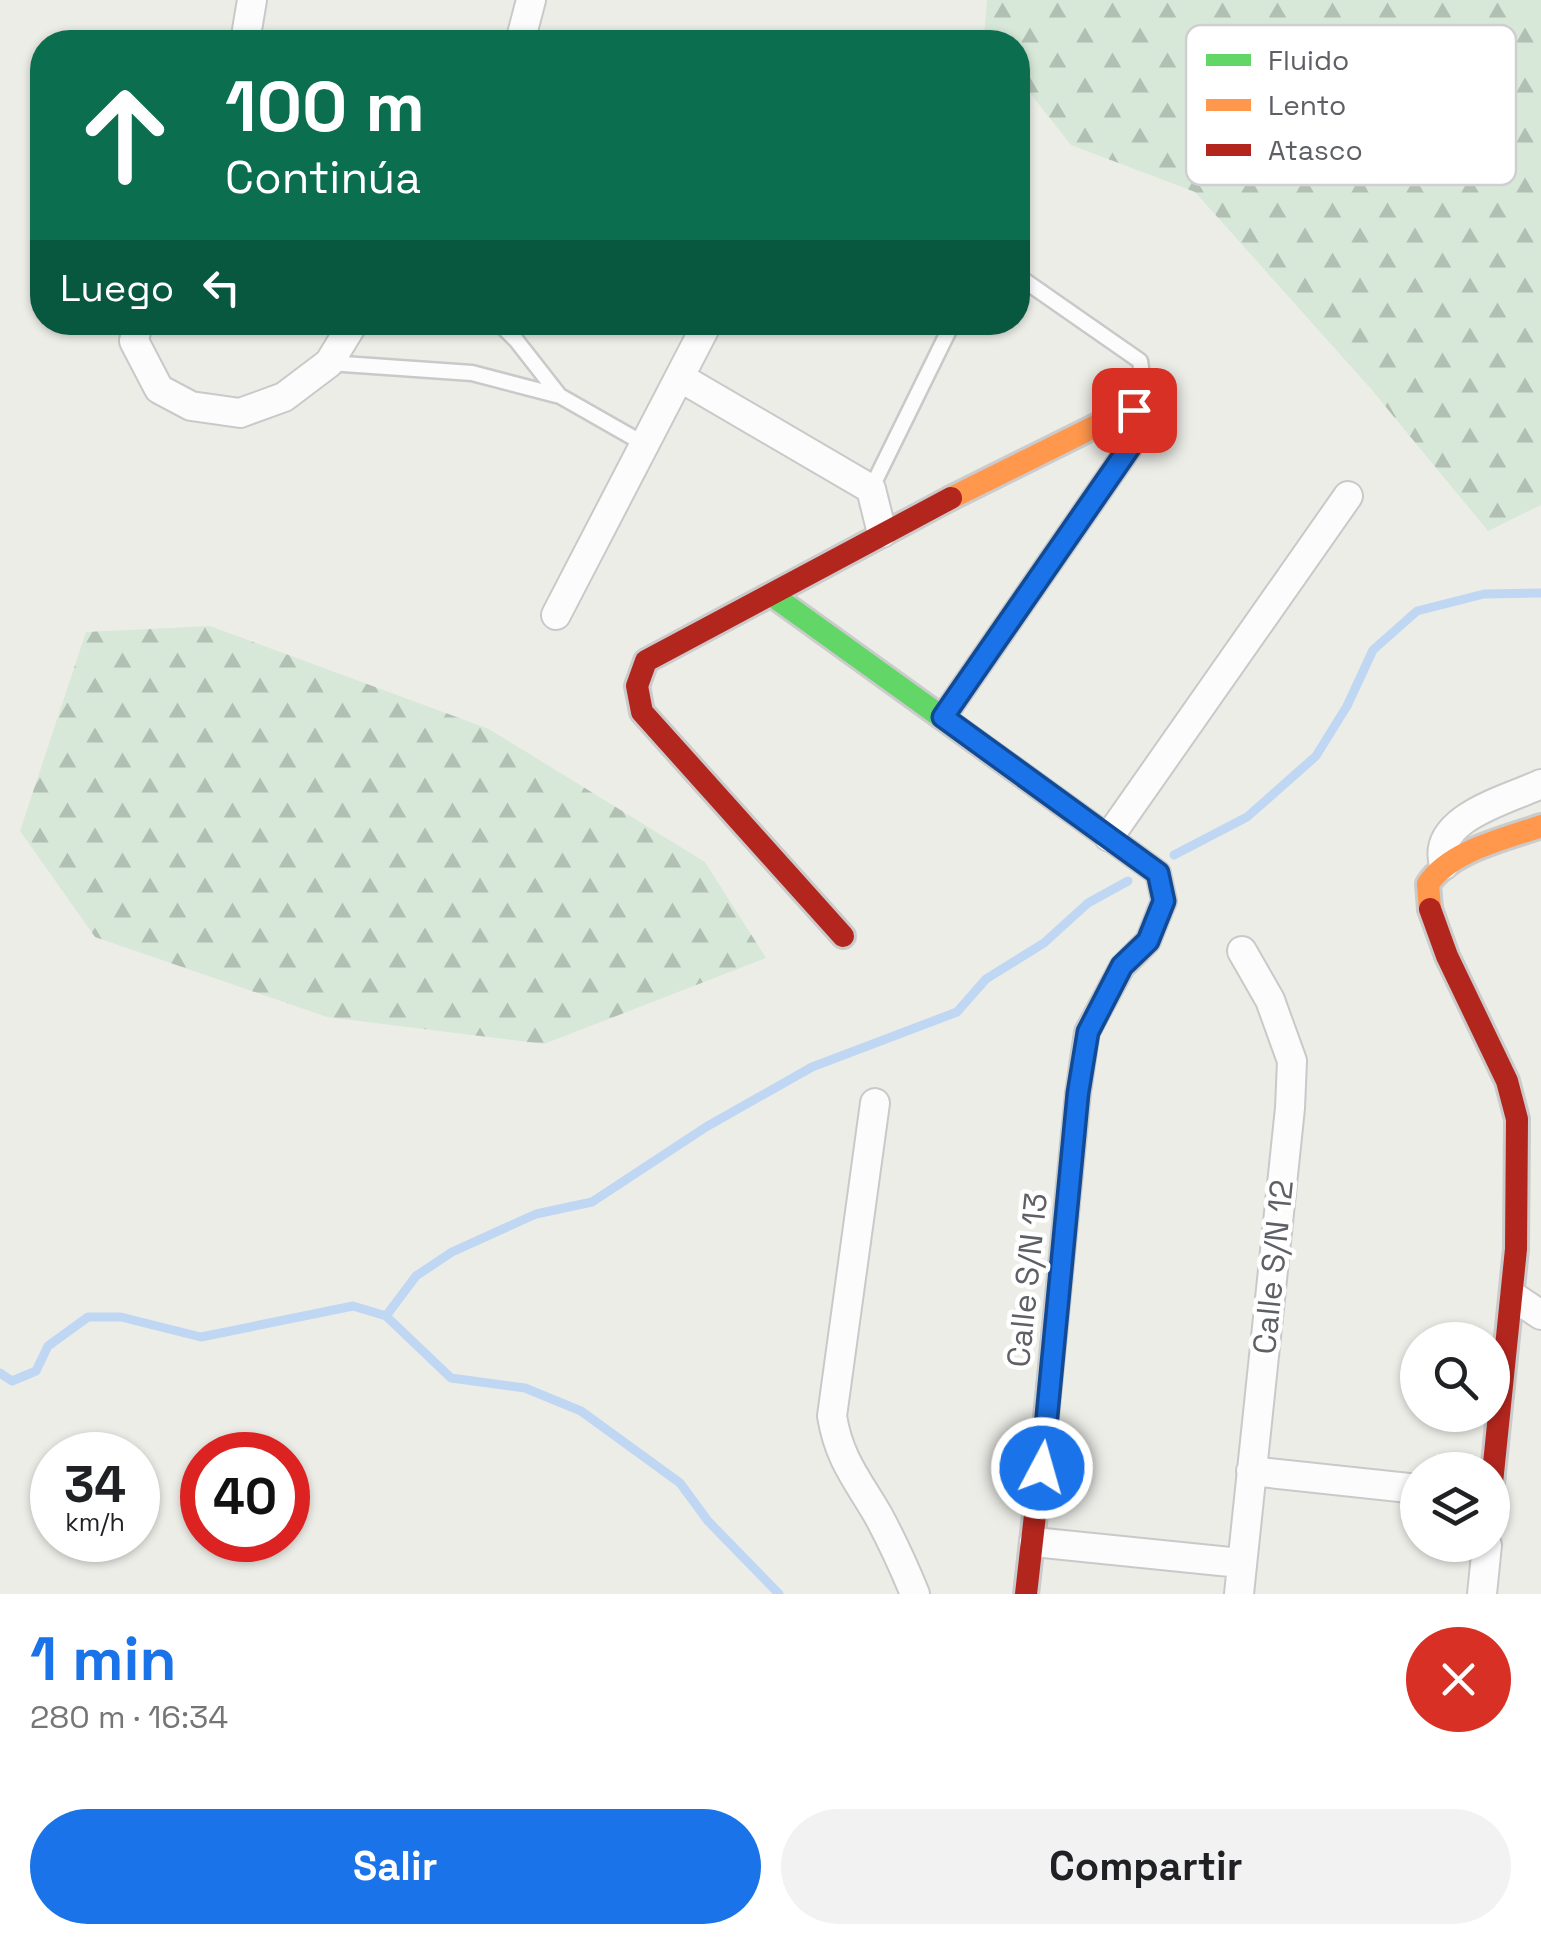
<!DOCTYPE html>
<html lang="es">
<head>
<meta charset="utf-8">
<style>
	body { margin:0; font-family:"Space Grotesk",sans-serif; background:#f2f2f2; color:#202124; height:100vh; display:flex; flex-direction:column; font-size:38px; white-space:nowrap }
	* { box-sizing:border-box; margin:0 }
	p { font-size:32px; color:#757577 }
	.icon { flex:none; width:55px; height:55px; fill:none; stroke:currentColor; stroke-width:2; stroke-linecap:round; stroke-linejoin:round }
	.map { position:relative; height:1594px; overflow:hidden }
	.sheet { display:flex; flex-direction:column; background:#fff; flex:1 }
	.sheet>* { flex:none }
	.guide { position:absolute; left:30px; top:30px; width:1000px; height:305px; border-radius:40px; box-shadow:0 2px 8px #0004; background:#0b6e4f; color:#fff; overflow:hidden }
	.controls { position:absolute; left:1400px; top:1322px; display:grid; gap:20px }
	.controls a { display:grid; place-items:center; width:110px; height:110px; border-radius:50%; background:#fff; box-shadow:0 2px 8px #0004; font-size:50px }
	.speed { position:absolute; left:30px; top:1432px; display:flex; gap:20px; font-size:50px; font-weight:700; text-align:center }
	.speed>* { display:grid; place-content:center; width:130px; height:130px; border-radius:50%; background:#fff; box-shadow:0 2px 8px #0004; line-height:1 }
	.speed small { font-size:25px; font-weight:400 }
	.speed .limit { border:15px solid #d22; background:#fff; color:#111 }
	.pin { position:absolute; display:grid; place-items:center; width:85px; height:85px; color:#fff; margin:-42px; border-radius:20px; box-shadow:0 5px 15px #0006 }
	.me { position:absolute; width:110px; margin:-55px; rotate:6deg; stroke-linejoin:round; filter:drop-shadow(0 0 8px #0008) }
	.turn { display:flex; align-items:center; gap:35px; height:210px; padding:0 30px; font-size:45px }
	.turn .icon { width:130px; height:130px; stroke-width:2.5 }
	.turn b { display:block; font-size:70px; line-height:85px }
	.then { display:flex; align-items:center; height:95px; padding:0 30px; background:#0003; gap:20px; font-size:38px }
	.round { display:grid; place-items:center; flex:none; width:105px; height:105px; border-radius:52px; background:#f2f2f2 }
	.head { display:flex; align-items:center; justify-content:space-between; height:170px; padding:0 30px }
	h1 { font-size:60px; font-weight:700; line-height:75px; color:#1a73e8 }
	.cta { display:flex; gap:20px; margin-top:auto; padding:20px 30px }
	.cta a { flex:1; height:115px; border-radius:60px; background:#1a73e8; color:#fff; font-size:40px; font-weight:700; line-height:115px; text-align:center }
	.cta a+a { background:#f2f2f2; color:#202124 }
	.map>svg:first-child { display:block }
	.forest { fill:url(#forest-firs) }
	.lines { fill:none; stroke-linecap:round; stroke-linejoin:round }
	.stream { stroke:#c0d7f3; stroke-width:9 }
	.lane-casing { stroke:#c9c9c9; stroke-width:19 }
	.street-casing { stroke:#c9c9c9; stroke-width:32 }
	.fast-casing { stroke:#cacbca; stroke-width:28 }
	.slow-casing { stroke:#cacbca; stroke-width:28 }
	.jam-casing { stroke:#cacbca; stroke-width:28 }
	.lane { stroke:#fcfcfc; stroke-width:14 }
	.street { stroke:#fcfcfc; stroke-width:28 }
	.fast { stroke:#63d668; stroke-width:22 }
	.slow { stroke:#ff974d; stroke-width:22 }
	.jam { stroke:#b3261e; stroke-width:22 }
	.route-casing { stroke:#114b97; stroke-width:25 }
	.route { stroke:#1a73e8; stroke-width:18 }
	.labels { text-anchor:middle; stroke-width:9; stroke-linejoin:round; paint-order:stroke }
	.street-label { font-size:32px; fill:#5e6065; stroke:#fff }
	.key { fill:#fff; stroke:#cfcfd1; stroke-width:2.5 }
	.key-label { font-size:28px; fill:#5e6065 }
</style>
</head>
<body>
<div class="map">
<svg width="1541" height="1594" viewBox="0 0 1541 1594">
	<defs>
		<pattern id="forest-firs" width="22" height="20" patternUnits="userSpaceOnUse" patternTransform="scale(2.5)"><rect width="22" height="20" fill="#d7e8d8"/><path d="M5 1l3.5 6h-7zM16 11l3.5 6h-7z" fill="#b2bfb3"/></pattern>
	</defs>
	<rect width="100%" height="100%" fill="#edede8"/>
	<path class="forest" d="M987 0H1541V505L1488 531 1371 389 1195 192 1071 145 1018 78V42H989L984 37Z
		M210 626 489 729 705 862 766 958 544 1044 327 1017 95 937 20 831 86 632Z"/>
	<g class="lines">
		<path class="stream" d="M1174 855 1247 817 1316 756 1347 706 1373 650 1417 611 1484 594 1541 593
			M386 1316 416 1276 452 1252 536 1214 592 1202 706 1127 812 1067 957 1012 986 979 1044 943 1088 903 1128 881
			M0 1373 12 1381 36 1371 48 1346 88 1317H121L201 1337 353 1306 386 1316 451 1378 525 1388 581 1411 680 1483 708 1521 779 1594"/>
		<g class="lane-casing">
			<path id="lane" d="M1018 276 1140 361 1147 408
				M498 322 516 340 559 395
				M329 363 472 373 560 396 646 445
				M871 489 953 322"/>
		</g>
		<g class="street-casing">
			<path id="street" d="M245 42 252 0
				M520 42 531 0
				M138 322 134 341 159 389 191 406 240 413 284 397 329 363 354 322
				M681 378 871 489 882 533
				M556 615 708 322
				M1109 837 1348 496
				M1444 865C1431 818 1507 800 1541 784
				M875 1103 832 1416C839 1459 857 1479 878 1515 892 1541 904 1567 915 1594
				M1514 1297 1541 1315
				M1251 1471 1418 1489
				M1034 1542 1240 1563
				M1239 1594 1290 1108 1292 1061 1270 1000 1242 951
				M1482 1594 1487 1545"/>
		</g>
		<g class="fast-casing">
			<path id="fast" d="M772 595 1158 873 1164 901 1159 913"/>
		</g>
		<g class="slow-casing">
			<path id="slow" d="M943 717 1149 419 1136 411H1126L951 498
				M1430 909 1428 884C1451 850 1505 839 1541 826
				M1045 1427 1078 1093 1087 1032 1122 967 1148 941 1159 913"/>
		</g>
		<g class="jam-casing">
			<path id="jam" d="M1430 909 1447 956 1507 1081 1517 1119 1516 1249 1492 1483
				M843 936 642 712 637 686 646 661 951 498
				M1026 1594 1045 1427"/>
		</g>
		<use href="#lane" class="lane"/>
		<use href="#street" class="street"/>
		<use href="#fast" class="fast"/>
		<use href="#slow" class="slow"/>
		<use href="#jam" class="jam"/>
	</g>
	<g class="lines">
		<g class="route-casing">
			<path id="route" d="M1042 1468 1078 1093 1088 1032 1122 966 1148 941 1164 901 1158 873 943 717 1149 419 1134 410"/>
		</g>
		<use href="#route" class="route"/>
	</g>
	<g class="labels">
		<g class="street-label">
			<text transform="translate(1273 1267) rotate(-84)" y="11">Calle S/N 12</text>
			<text transform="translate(1027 1280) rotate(-84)" y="11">Calle S/N 13</text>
		</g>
	</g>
	<rect x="1186" y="25" width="330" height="160" rx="15" class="key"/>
	<rect x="1206" y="54" width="45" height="12" fill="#63d668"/>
	<rect x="1206" y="99" width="45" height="12" fill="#ff974d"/>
	<rect x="1206" y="144" width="45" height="12" fill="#b3261e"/>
	<g class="key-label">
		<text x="1268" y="70">Fluido</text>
		<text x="1268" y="115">Lento</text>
		<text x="1268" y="160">Atasco</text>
	</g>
</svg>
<div class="controls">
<a><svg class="icon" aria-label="search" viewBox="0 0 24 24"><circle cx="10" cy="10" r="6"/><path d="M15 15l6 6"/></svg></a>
<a><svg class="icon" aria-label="layers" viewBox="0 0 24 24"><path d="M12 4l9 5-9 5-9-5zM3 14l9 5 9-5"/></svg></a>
</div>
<div class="speed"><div>34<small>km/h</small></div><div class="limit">40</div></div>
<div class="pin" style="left:1134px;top:410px;background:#d93025"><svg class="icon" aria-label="arrive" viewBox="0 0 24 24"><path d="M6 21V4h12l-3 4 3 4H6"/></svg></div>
<svg class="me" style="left:1042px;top:1468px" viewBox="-20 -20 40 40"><circle r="17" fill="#1a73e8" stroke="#fff" stroke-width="3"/><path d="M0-11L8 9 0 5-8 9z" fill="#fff"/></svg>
<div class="guide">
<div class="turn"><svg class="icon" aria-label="ahead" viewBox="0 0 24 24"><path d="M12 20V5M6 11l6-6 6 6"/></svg><div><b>100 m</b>Continúa</div></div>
<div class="then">Luego<svg class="icon" aria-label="left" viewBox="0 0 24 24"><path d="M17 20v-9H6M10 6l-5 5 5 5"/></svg></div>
</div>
</div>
<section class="sheet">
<div class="head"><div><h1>1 min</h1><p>280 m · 16:34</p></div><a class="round" style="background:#d93025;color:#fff"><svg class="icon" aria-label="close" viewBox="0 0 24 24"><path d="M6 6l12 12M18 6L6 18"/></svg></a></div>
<div class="cta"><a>Salir</a><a>Compartir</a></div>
</section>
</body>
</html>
